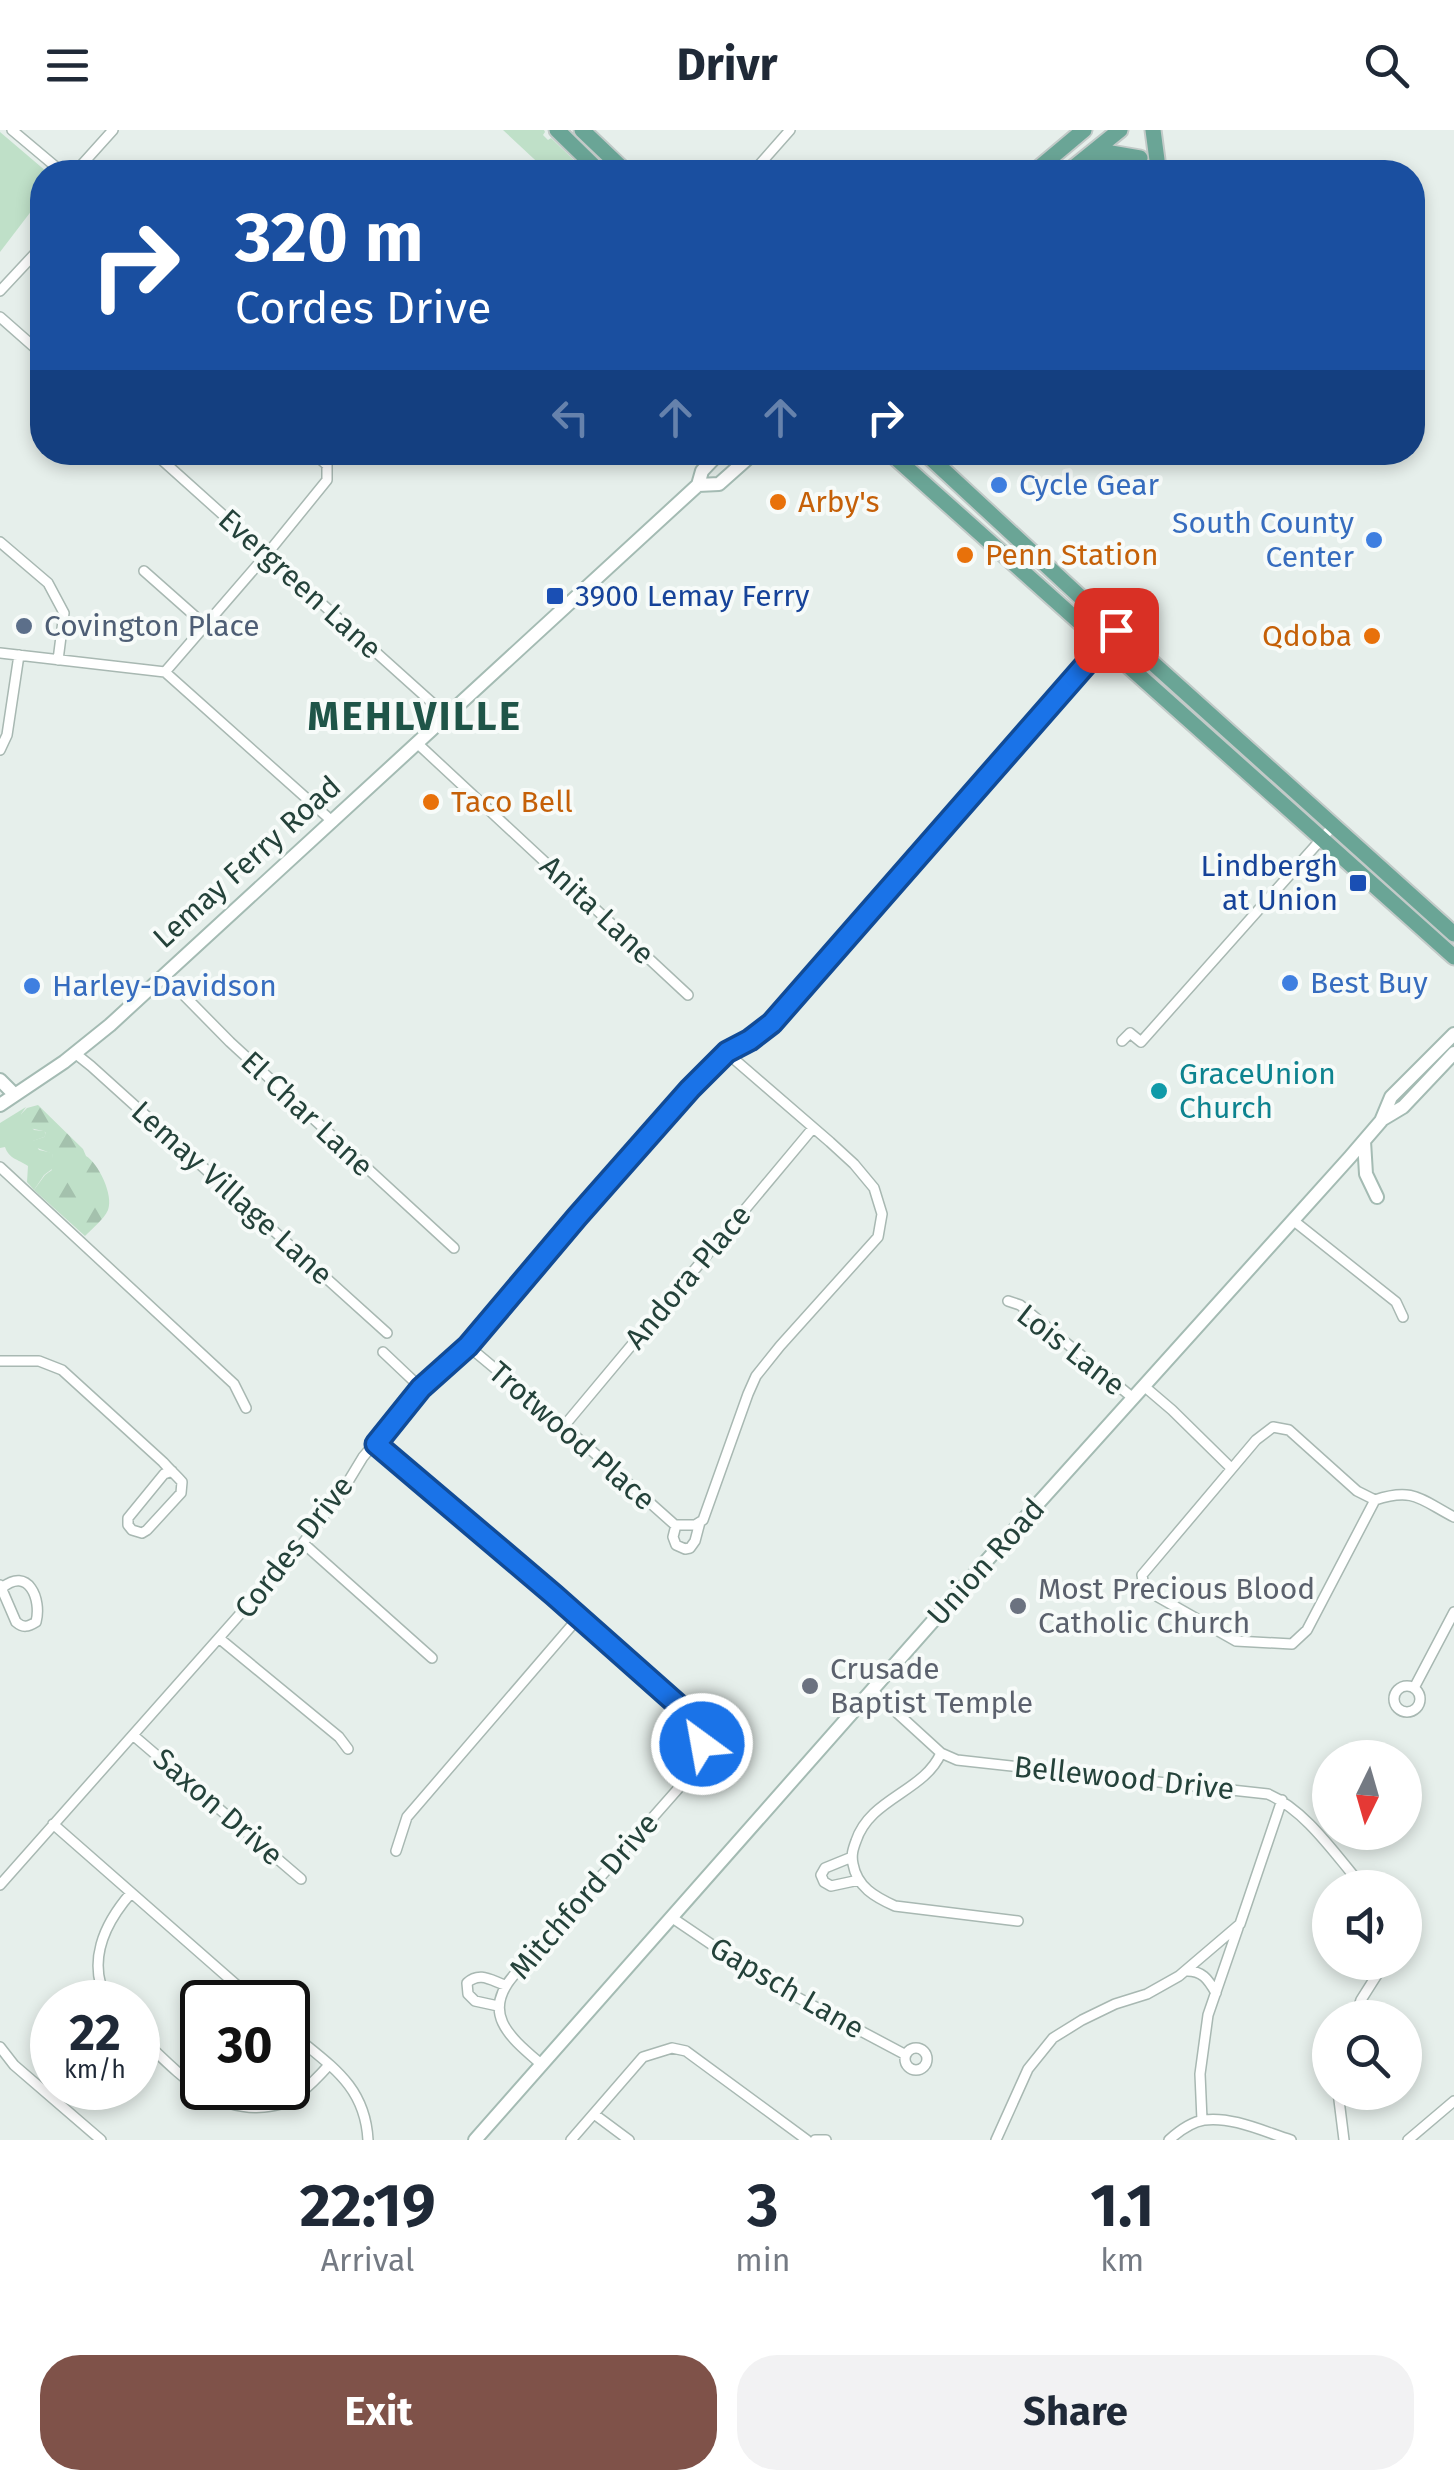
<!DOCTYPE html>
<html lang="en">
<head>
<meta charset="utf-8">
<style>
	body { margin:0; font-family:"Fira Sans",sans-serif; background:#f2f2f3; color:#1f2937; height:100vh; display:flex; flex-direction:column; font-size:38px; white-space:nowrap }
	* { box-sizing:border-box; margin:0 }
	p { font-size:32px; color:#747a83 }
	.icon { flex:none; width:55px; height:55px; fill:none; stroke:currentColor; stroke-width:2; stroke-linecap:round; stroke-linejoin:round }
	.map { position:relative; height:2010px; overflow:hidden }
	.sheet { display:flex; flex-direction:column; background:#fff; flex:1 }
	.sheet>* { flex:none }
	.top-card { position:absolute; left:30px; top:30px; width:1395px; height:305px; border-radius:40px; box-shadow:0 5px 15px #0003; background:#1a4fa0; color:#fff; overflow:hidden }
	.needle { width:65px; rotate:185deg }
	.fabs { position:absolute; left:1312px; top:1610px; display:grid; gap:20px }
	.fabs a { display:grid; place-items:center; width:110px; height:110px; border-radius:50%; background:#fff; box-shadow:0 5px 15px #0003; font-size:50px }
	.speed { position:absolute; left:30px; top:1850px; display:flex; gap:20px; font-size:50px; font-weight:700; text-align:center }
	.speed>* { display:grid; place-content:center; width:130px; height:130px; border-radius:50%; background:#fff; box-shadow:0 5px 15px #0003; line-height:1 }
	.speed small { font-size:25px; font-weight:400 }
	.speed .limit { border:5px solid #111; border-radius:15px; background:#fff; color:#111 }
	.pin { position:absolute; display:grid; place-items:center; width:85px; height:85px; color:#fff; margin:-42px; border-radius:20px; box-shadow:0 5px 15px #0006 }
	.me { position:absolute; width:110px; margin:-55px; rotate:328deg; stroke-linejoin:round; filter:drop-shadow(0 0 8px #0008) }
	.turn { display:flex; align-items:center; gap:35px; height:210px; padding:0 40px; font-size:45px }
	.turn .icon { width:130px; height:130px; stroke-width:2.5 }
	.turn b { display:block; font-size:70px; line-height:85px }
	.lanes { display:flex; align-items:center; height:95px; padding:0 40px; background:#0003; justify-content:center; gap:50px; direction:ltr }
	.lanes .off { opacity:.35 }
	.eta { display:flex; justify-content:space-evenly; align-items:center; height:170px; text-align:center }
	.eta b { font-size:60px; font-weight:700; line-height:70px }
	.primary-button { display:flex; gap:20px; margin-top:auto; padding:20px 40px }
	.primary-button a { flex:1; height:115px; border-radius:40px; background:#7f5249; color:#fff; font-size:40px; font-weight:700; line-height:115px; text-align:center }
	.primary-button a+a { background:#f2f2f3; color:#1f2937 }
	header { display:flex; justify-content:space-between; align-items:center; height:130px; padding:0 40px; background:#fff; font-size:45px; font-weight:700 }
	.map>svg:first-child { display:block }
	.grass { fill:#bfe0c8 }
	.forest { fill:url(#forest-firs) }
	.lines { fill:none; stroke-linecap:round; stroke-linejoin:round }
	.street-casing { stroke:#a8b8b2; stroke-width:12 }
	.secondary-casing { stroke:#a4bbb3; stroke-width:16 }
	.primary-casing { stroke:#c2cac8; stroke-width:19 }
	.street { stroke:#fff; stroke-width:9 }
	.secondary { stroke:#fff; stroke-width:12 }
	.primary { stroke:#6aa596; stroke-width:15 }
	.route-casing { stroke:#114b97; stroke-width:25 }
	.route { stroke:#1a73e8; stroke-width:18 }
	.shop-dot { fill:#3f7fe0; stroke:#f7fbf9; stroke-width:4 }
	.food-dot { fill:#e8710a; stroke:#f7fbf9; stroke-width:4 }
	.transit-dot { fill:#1a4fb4; stroke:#f7fbf9; stroke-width:4 }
	.service-dot { fill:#5c6f8a; stroke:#f7fbf9; stroke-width:4 }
	.culture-dot { fill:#0f9aa8; stroke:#f7fbf9; stroke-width:4 }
	.worship-dot { fill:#6b7280; stroke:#f7fbf9; stroke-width:4 }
	.labels { text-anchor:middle; stroke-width:8; stroke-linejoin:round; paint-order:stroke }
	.shop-label { font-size:30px; fill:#366cbe; stroke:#f7fbf9; text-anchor:start }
	.food-label { font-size:30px; fill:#c56008; stroke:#f7fbf9; text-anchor:start }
	.street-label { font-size:30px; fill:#24423a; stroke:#f7fbf9 }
	.transit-label { font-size:30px; fill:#164399; stroke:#f7fbf9; text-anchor:start }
	.service-label { font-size:30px; fill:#4e5e75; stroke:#f7fbf9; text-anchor:start }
	.culture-label { font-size:30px; fill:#0d838f; stroke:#f7fbf9; text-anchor:start }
	.worship-label { font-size:30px; fill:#5b616d; stroke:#f7fbf9; text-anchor:start }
	.district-label { font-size:40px; font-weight:bold; letter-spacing:2.5px; fill:#1f5548; stroke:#f7fbf9 }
</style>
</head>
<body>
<header><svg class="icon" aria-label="menu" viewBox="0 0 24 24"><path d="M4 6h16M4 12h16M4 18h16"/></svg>Drivr<svg class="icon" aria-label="search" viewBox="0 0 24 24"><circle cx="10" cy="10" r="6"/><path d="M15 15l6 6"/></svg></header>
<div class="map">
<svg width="1454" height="2010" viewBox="0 0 1454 2010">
	<defs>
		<pattern id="forest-firs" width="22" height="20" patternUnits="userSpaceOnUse" patternTransform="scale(2.5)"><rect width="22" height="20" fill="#bfe0c8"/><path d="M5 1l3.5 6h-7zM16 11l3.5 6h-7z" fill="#a4c1ad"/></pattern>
	</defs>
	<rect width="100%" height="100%" fill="#e6efeb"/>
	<path class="grass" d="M503 0H544L545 2 543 5 548 10 551 8 579 35 584 42H548Z
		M0 2 47 42H42V67L0 122Z
		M26 977 21 984 34 1000 44 1001 46 1004 44 1007 33 1011 39 1020 53 1023 52 1039 44 1045 34 1060 27 1052 28 1036C18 1029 9 1029 5 1017L0 1018V993Z"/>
	<path class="forest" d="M38 975 83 1019 86 1026C98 1033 114 1065 108 1080 104 1089 92 1099 85 1106L34 1060 45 1045 52 1040 50 1036 53 1024 32 1016V1011L44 1007 46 1003 43 1001 25 997 21 984 27 978Z"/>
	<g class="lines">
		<g class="street-casing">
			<path id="street" d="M12 0 62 42H67
				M71 42 77 40 113 0
				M753 42 790 0
				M0 161 42 116
				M0 187 42 224
				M153 322 448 587
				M0 412 48 453 64 483 58 530
				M144 441 205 495
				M0 523 165 542 333 692
				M165 542 267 424 327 350V335L312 322
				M418 614 688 865
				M0 620 7 605 19 525
				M164 845 230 912 454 1118
				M1122 911 1130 903 1141 912 1333 696
				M76 924 91 936 387 1203
				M0 1037 234 1254 246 1278
				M1294 1091 1396 1172 1403 1187
				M1008 1171 1020 1175 1133 1268
				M468 1216 564 1296 675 1395H695L703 1390 748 1264 756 1246 780 1216 878 1107 882 1084 874 1058 854 1034 830 1012 727 923
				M383 1222 421 1258
				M0 1231H39L62 1240 163 1332C169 1339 176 1345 182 1352L181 1363 147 1400 142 1403 132 1400 128 1395V1388L164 1344 172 1341
				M1145 1257 1172 1280 1231 1338
				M564 1296 813 998
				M376 1314 554 1465 686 1583C709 1607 703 1627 684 1652L514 1845C480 1884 511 1908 541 1934
				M1375 1370 1307 1500 1292 1514 1236 1511 1153 1464 1144 1457 1142 1445 1256 1310 1273 1297 1289 1300 1357 1361 1375 1370C1414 1357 1421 1370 1454 1387
				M676 1395 673 1407 676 1415 685 1419 690 1418 695 1411 700 1392
				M303 1413 432 1528
				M0 1455 16 1492C23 1498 28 1497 36 1492 42 1469 28 1436 2 1458
				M220 1509 339 1607 348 1619
				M1394 1569a13 13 0 1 1 26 0a13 13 0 1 1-26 0Z
				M1414 1558 1454 1482
				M872 1560 941 1623 957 1630 1268 1664C1307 1681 1336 1726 1364 1758
				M697 1596 713 1601 717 1610C714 1622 711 1625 699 1629
				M134 1606 301 1749
				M941 1623C924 1662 870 1668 856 1711 853 1719 851 1725 853 1734 857 1757 875 1767 895 1776L1018 1791
				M53 1694 256 1872
				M396 1721 407 1687 579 1487
				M852 1727 825 1738 821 1745 824 1752 831 1756 859 1750
				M0 1755 303 1413 340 1365 363 1327 421 1258 468 1216 577 1087 690 959 727 923 750 910 773 893 1116 500
				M671 1787 761 1848 906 1925
				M1185 1841C1202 1840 1208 1849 1216 1863
				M108 1872C86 1833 104 1794 131 1763
				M498 1876 475 1871 468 1864 467 1853C480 1841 492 1851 505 1855
				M1355 1888 1361 1870 1385 1832
				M288 1900C327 1934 365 1953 368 2010
				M138 1905C174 1938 210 1982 264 1977 277 1976 290 1972 300 1963 311 1955 320 1945 329 1935
				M0 1917 14 1935 101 2010
				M905 1929a11 11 0 1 1 22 0a11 11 0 1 1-22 0Z
				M1338 1962 1344 2010
				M594 1984 629 2010
				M1202 1990 1200 1944 1208 1885 1238 1798
				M571 2010 643 1927 672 1918 686 1921 807 2010
				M815 2010H826
				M996 2010 1028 1939 1053 1908 1082 1890 1115 1874 1147 1864 1179 1846 1240 1794 1282 1670
				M1169 2010C1179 2001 1191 1992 1204 1990 1232 1986 1265 2002 1291 2010
				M1408 2010 1454 1971"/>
		</g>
		<g class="secondary-casing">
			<path id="secondary" d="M698 355 719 354 755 322
				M0 950 15 965
				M0 975 64 932 110 895 698 355 702 341 720 322
				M1383 989 1403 977 1454 923
				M1364 1011 1366 1044 1377 1067
				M475 2010 971 1448 1350 1027 1381 991 1391 967 1454 904"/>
		</g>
		<g class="primary-casing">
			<path id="primary" d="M557 0 600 42
				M582 0 626 42
				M1153 0 1157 30
				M1087 29 1111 23 1140 28
				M1034 42 1084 0
				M1068 42 1120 0
				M889 322 1454 827
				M924 322 1116 500 1454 804"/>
		</g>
		<use href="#street" class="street"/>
		<use href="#secondary" class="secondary"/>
		<use href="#primary" class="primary"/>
	</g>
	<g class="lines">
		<g class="route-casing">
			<path id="route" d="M702 1614 695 1592 686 1582 554 1465 376 1314 421 1258 468 1216 577 1087 690 959 727 922 750 910 772 893 1116 500"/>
		</g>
		<use href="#route" class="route"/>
	</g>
	<g class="shop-dot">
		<circle cx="999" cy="355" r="10"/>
		<circle cx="1374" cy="410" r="10"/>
		<circle cx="1290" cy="853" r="10"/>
		<circle cx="32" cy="856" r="10"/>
	</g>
	<g class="food-dot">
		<circle cx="778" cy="372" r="10"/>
		<circle cx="965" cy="425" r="10"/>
		<circle cx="1372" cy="506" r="10"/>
		<circle cx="431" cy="672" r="10"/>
	</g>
	<g class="transit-dot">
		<rect x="545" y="456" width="20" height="20" rx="5"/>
		<rect x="1348" y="743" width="20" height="20" rx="5"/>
	</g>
	<circle class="service-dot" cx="24" cy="496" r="10"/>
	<circle class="culture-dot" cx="1159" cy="961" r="10"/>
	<g class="worship-dot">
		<circle cx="1018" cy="1476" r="10"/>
		<circle cx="810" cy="1556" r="10"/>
	</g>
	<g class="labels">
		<g class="shop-label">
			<text x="1019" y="365">Cycle Gear</text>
			<text x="1354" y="403" text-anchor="end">South County<tspan x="1354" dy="34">Center</tspan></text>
			<text x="1310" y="863">Best Buy</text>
			<text x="52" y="866">Harley-Davidson</text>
		</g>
		<g class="food-label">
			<text x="798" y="382">Arby's</text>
			<text x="985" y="435">Penn Station</text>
			<text x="1352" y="516" text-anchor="end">Qdoba</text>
			<text x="451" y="682">Taco Bell</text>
		</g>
		<g class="street-label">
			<text transform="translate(300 454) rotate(42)" y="10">Evergreen Lane</text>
			<text transform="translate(247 732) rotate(-42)" y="10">Lemay Ferry Road</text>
			<text transform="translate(597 780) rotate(43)" y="10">Anita Lane</text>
			<text transform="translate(307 984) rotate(43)" y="10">El Char Lane</text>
			<text transform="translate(232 1063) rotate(42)" y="10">Lemay Village Lane</text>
			<text transform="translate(688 1147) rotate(-50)" y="10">Andora Place</text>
			<text transform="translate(1071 1220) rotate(38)" y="10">Lois Lane</text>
			<text transform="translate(572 1306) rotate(41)" y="10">Trotwood Place</text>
			<text transform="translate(294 1417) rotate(-52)" y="10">Cordes Drive</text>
			<text transform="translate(986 1432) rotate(-48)" y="10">Union Road</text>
			<text transform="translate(1124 1648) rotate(6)" y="10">Bellewood Drive</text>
			<text transform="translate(218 1677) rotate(41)" y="10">Saxon Drive</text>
			<text transform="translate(584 1766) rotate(-49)" y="10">Mitchford Drive</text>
			<text transform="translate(787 1858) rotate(30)" y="10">Gapsch Lane</text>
		</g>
		<g class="transit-label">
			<text x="575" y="476">3900 Lemay Ferry</text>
			<text x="1338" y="746" text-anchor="end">Lindbergh<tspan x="1338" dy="34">at Union</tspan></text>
		</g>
		<g class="service-label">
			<text x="44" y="506">Covington Place</text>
		</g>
		<g class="culture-label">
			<text x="1179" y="954">GraceUnion<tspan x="1179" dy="34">Church</tspan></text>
		</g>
		<g class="worship-label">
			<text x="1038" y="1469">Most Precious Blood<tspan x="1038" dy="34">Catholic Church</tspan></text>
			<text x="830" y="1549">Crusade<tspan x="830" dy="34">Baptist Temple</tspan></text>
		</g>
		<g class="district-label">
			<text x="415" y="600">MEHLVILLE</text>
		</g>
	</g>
</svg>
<div class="fabs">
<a><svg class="needle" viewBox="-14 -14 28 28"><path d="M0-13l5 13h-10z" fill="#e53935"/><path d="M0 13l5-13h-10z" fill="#747a83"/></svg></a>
<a><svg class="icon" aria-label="sound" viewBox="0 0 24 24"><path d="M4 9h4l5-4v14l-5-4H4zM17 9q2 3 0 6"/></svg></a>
<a><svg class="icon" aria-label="search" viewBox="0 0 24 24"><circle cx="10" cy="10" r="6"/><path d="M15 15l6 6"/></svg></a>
</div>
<div class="speed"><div>22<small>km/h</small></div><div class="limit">30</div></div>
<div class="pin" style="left:1116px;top:500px;background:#d93025"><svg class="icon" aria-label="arrive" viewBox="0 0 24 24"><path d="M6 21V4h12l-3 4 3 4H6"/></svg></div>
<svg class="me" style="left:702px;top:1614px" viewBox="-20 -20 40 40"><circle r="17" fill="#1a73e8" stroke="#fff" stroke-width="3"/><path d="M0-11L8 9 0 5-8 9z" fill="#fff"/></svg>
<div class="top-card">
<div class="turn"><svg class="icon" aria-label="right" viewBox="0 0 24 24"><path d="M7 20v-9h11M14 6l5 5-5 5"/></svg><div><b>320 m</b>Cordes Drive</div></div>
<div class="lanes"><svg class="icon off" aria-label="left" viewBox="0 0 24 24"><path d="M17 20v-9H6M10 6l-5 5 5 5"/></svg><svg class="icon off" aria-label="ahead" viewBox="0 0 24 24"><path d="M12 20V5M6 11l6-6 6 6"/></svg><svg class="icon off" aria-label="ahead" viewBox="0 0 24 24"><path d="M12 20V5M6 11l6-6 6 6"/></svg><svg class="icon" aria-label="right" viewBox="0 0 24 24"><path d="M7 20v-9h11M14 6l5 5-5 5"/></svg></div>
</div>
</div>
<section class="sheet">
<div class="eta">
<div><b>22:19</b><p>Arrival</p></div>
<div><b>3</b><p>min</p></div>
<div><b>1.1</b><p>km</p></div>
</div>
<div class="primary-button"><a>Exit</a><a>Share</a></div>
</section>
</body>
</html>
